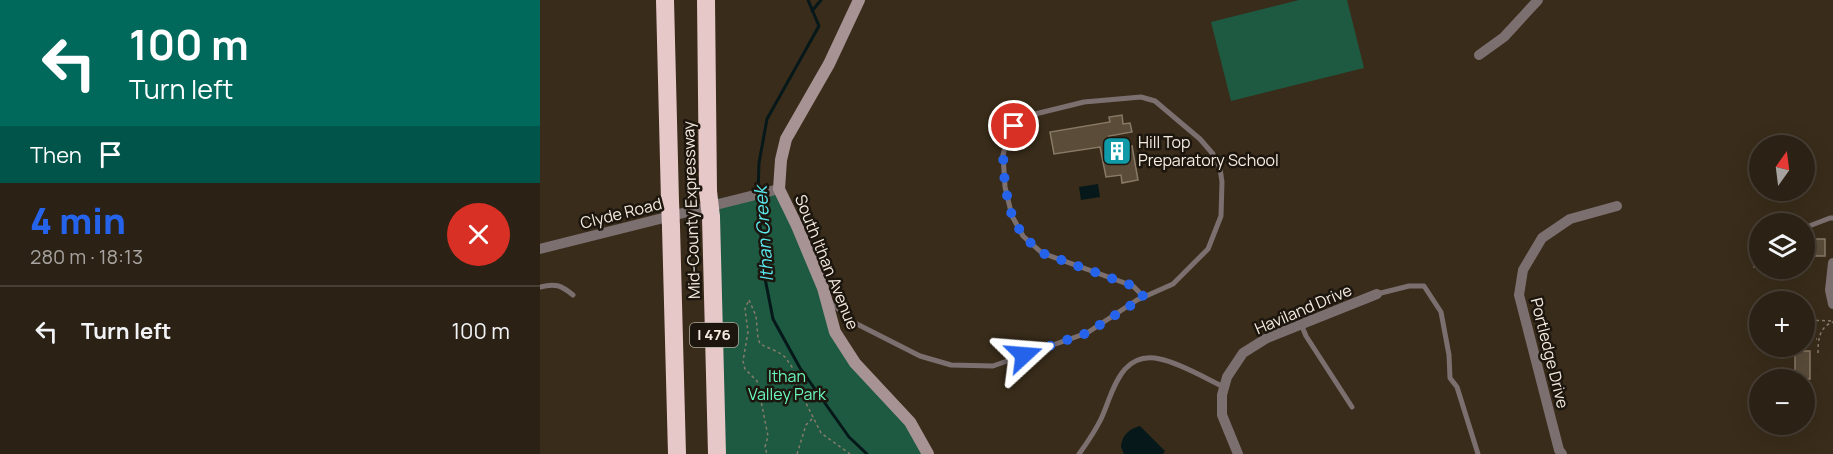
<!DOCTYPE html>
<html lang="en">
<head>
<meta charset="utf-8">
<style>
	body { margin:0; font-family:Manrope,sans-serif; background:#33291d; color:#f1f3f6; height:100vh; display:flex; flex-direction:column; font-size:22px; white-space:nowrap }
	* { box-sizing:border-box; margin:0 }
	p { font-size:20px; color:#a6a3a0 }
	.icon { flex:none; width:33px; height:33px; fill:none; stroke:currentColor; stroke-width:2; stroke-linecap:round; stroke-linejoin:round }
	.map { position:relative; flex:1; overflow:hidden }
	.drawer { display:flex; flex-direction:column; background:#2b2114; width:540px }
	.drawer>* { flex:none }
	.guide { background:#00695c; color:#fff; overflow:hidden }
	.needle { width:39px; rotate:14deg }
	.buttons { position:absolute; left:1209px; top:135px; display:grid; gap:12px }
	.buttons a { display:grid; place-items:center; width:66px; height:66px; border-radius:50%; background:#2b2114; box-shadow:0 6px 24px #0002,0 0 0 2px #473e34; font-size:30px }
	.pin { position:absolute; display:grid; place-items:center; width:51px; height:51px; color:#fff; margin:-26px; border:3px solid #fff; border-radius:50%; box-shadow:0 2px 6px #0007 }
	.me { position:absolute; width:66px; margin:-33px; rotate:71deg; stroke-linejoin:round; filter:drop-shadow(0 0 4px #0008) }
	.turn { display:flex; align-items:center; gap:21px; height:126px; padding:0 30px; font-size:27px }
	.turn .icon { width:78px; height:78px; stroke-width:2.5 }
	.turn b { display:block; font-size:42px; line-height:51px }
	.then { display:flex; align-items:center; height:57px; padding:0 30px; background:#0003; gap:12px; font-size:22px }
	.round { display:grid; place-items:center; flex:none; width:63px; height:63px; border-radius:32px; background:#33291d }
	.summary { display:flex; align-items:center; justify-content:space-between; height:102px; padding:0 30px }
	h1 { font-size:36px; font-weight:800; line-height:45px; color:#2563eb }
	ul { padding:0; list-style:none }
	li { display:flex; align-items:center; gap:18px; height:90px; padding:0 30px; border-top:2px solid #473e34 }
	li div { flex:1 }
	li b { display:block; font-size:22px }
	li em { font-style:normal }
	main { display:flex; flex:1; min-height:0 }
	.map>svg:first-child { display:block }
	.green { fill:#1d5a41 }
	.water { fill:#061819 }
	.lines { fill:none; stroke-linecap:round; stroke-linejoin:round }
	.stream { stroke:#061819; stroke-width:3 }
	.building { fill:#5a4c39; stroke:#897a65; stroke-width:1.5 }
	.path { stroke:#857b6b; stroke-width:1.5; stroke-dasharray:3 3; stroke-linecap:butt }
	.lane { stroke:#7c6f70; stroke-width:5 }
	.street { stroke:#7c6f70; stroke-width:10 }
	.secondary { stroke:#a79394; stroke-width:12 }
	.highway { stroke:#e7c8c9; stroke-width:18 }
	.highway-bridge { stroke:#e7c8c9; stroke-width:18 }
	.route { stroke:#2563eb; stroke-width:10; stroke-dasharray:0 18 }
	.labels { text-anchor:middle; stroke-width:5; stroke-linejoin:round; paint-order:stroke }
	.shield { fill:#1c160e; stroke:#b3aca1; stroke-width:1.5 }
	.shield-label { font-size:15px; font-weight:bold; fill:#f4ece0 }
	.poi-label { font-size:16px; fill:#f4ece0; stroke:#1c160e; text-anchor:start }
	.street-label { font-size:16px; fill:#f4ece0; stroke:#1c160e }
	.park-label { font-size:16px; fill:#6af9bd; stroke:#1c160e }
	.water-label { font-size:18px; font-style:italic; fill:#5be9f0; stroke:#1c160e }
</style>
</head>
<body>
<main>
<section class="drawer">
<div class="guide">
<div class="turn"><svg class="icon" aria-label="left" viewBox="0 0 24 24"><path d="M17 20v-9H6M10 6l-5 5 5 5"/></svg><div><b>100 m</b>Turn left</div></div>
<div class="then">Then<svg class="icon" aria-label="arrive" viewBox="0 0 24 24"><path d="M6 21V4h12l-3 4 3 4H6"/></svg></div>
</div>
<div class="summary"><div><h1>4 min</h1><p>280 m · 18:13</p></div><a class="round" style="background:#d93025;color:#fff"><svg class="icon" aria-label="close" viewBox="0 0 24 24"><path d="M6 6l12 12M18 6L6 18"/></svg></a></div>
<ul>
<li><svg class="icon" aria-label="left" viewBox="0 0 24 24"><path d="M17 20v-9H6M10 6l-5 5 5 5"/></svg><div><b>Turn left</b></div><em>100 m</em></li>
</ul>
</section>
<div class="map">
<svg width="1293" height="454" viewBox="0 0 1293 454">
	<rect width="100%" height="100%" fill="#392c1a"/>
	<path class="green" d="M759 0H807L824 68 691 101 671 22Z
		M239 189 295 332 370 422 388 454H181L169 200Z"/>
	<path class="water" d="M558 184 560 197 541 200 539 187Z
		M600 426 625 451 623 454H584L581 447C582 435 589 429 600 426Z"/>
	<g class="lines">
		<path class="stream" d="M268 0 279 26 227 119 219 163 218 193 223 268 233 319 260 368 309 437 327 454
			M272 11 281 0"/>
	</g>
	<path class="building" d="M582 115 583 124 590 123 592 132 569 136 571 145 586 143 587 147 592 146 598 180 582 183 581 175 566 177 560 147 514 154 510 132 570 122 569 117Z
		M1264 239H1285V256H1264Z
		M1214 251H1220V267H1214Z
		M1252 346H1262V351H1270V379H1255V350H1252Z"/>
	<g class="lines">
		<path class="path" d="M209 300 216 316 218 338 220 344 238 352 245 357 252 367 255 381 281 433 310 454
			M208 302 205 309 208 332 203 361 205 369 217 381 228 436 225 447 227 454
			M1264 320 1293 321
			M1264 339H1277
			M1278 353C1278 340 1279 327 1293 322
			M257 454 266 425 273 418"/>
		<path class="lane" d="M1264 228 1290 218H1293
			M0 287C15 283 21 285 33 295
			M837 294 869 286H884L901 312 909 355 910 378 917 387 938 454
			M290 301 311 321 380 356 411 365 453 366 547 333 597 300 633 284 668 249 681 216 682 182 680 168 673 154 660 139 615 101 601 97 544 102 487 116 474 126 467 140 463 155 465 187 472 216 483 236 502 253 593 286 604 297
			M761 324 766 336 812 407
			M539 454C547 443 555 431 561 419 573 393 580 350 620 359 640 363 665 378 684 387"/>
		<path class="street" d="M939 55 964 37 998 0
			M0 249 239 189
			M1293 263 1290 290 1293 304
			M698 454 682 415V395L687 377 703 353 727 338 837 294
			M1022 454 1019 450 979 295 983 270 1002 238 1030 219 1077 206"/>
		<path class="secondary" d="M319 0 289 64 246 139 241 160 239 189 257 226 283 288 295 332 315 363 370 422 388 454"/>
		<path class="highway" d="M125 0 130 201
			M166 0 168 191
			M171 217 177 454
			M131 227 137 454"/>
		<path class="highway-bridge" d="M168 191 171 217
			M130 201 131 227"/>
	</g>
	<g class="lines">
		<path class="route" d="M474 126 467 140 463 155 465 187 472 216 483 236 502 253 593 286 604 297 547 333 484 355"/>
	</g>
	<defs>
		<g id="building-square" transform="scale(1.5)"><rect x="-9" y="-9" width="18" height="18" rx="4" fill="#0f9aa8" stroke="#1c160e"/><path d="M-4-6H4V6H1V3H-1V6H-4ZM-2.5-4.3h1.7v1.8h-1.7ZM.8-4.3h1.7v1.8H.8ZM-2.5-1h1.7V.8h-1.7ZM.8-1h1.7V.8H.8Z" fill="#fff"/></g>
	</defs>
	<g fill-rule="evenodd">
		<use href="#building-square" x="577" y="151"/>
	</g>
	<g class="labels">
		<rect class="shield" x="150" y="323" width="48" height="24" rx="4.5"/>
		<g class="shield-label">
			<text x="174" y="340">I 476</text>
		</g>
		<g class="poi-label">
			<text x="598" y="148">Hill Top<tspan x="598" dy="18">Preparatory School</tspan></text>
		</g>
		<g class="street-label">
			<text transform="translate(151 210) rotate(-92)" y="6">Mid-County Expressway</text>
			<text transform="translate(81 213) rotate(-14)" y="6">Clyde Road</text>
			<text transform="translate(287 262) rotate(68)" y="6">South Ithan Avenue</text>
			<text transform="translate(763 309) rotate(-23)" y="6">Haviland Drive</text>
			<text transform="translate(1010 353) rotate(76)" y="6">Portledge Drive</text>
		</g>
		<g class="park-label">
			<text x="247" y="382">Ithan<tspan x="247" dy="18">Valley Park</tspan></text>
		</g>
		<g class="water-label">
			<text transform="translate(224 234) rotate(-94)" y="6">Ithan Creek</text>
		</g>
	</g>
</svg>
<div class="buttons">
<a><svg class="needle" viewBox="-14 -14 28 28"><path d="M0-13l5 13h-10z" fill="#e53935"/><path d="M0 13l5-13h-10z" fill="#a6a3a0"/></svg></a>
<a><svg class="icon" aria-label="layers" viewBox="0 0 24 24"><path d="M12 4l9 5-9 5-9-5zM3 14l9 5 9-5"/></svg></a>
<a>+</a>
<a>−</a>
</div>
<div class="pin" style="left:474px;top:126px;background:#d93025"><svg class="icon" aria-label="arrive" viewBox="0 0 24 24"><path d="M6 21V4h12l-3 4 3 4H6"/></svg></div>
<svg class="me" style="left:484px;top:355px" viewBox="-20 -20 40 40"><path d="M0-17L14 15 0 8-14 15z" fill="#2563eb" stroke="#fff" stroke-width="4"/></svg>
</div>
</main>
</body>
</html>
